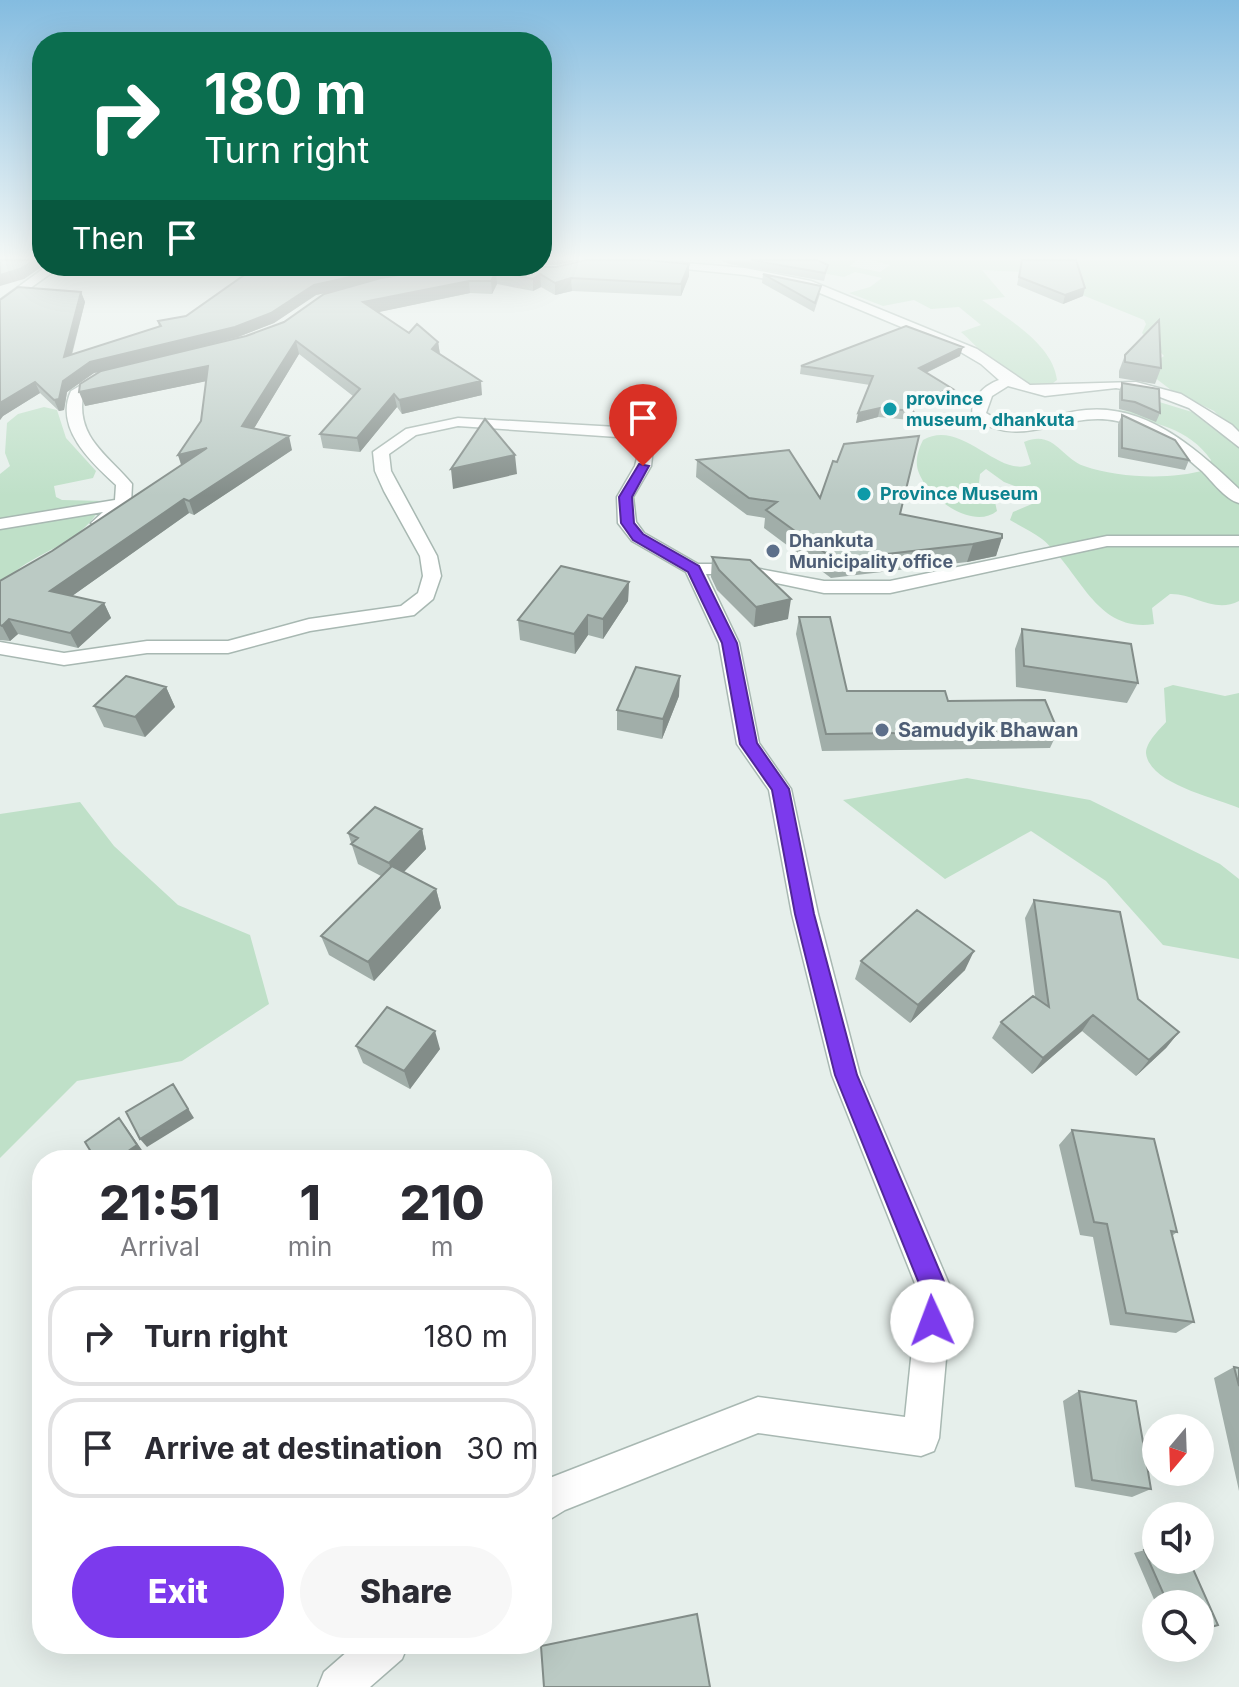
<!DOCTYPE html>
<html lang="en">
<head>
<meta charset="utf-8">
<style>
	body { margin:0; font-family:Inter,sans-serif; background:#f7f7f7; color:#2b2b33; height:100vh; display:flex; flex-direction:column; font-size:30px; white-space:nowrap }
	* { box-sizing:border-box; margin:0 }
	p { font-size:26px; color:#7c7c81 }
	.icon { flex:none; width:44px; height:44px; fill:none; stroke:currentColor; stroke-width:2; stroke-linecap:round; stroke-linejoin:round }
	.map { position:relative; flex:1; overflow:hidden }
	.panel { position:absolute; left:32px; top:1150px; width:520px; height:504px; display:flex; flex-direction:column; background:#fff; border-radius:32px; box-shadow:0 8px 32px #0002 }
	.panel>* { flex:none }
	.top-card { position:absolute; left:32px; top:32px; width:520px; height:244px; border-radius:32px; box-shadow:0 8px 32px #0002; background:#0b6e4f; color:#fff; overflow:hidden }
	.needle { width:52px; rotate:199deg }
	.controls { position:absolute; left:1142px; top:1414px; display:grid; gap:16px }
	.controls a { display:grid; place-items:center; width:72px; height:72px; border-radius:50%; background:#fff; box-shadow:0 8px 32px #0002; font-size:40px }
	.pin { position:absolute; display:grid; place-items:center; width:68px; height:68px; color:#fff; margin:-82px -34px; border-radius:50% 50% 50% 0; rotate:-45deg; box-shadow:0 0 8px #0007 }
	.pin .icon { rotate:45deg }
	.me { position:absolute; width:88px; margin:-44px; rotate:358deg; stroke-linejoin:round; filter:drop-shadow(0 0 6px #0008) }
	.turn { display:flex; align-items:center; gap:28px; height:168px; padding:0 40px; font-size:36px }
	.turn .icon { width:104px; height:104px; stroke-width:2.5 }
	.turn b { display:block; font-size:56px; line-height:68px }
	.then { display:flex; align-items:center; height:76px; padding:0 40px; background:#0003; gap:16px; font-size:30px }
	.eta { display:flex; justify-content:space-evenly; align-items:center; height:136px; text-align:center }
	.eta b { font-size:48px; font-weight:800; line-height:56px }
	.cta { display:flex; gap:16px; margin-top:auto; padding:16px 40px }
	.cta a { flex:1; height:92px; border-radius:48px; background:#7c3aed; color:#fff; font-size:32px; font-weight:800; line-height:92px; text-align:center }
	.cta a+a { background:#f7f7f7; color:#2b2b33 }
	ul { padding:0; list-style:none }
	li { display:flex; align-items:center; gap:24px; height:100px; margin:0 16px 12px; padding:0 24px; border:4px solid #e1e1e2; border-radius:32px }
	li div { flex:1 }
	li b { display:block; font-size:30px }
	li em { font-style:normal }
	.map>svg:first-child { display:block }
	.green { fill:#bfe0c8 }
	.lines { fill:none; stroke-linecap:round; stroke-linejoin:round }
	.minor-casing { stroke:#a8b8b2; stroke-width:3 }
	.minor { fill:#fff; fill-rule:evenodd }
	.wall { fill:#a1aea9; fill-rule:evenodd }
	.shaded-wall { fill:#838d89 }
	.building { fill:#bbcac4; stroke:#838d89; stroke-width:2 }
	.route { fill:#7c3aed; stroke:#51269a; stroke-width:2 }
	.culture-dot { fill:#0f9aa8; stroke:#f7fbf9; stroke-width:3 }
	.service-dot { fill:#5c6f8a; stroke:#f7fbf9; stroke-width:3 }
	.labels { text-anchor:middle; stroke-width:8; stroke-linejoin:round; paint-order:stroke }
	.far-culture-label { font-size:18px; font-weight:bold; fill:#0d838f; stroke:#f7fbf9; text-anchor:start }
	.far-service-label { font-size:18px; font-weight:bold; fill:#4e5e75; stroke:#f7fbf9; text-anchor:start }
	.service-label { font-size:20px; font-weight:bold; fill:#4e5e75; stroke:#f7fbf9; text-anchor:start }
</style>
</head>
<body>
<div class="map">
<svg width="1239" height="1687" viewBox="0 0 1239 1687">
	<rect width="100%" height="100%" fill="#e6efeb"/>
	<path class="green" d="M810 260H857L850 266 880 272 890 265 871 260H1239V601C1214 614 1194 593 1170 594L1152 608 1154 624C1095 633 1081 571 1042 539 1033 532 1020 526 1010 520L1013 512 1039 501 1036 494 1004 482 986 469 980 474 979 483 995 502 997 511C971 532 921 493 917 466 916 457 919 448 923 440 961 417 1000 480 1031 464L1024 442C1054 429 1061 458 1084 466 1118 478 1171 480 1205 470L1211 460C1189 428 1153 422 1118 414V410L1156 415V401L1192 412 1220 434H1236L1214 411 1171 390 1154 377 1155 362 1164 356 1142 333 1146 324 1144 320 1070 290 1083 287 1081 275 982 270 1005 297 982 300C1008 319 1053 345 1057 380L1053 383C1016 394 986 354 961 332L981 325 959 307 931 309 914 300 883 306 849 293 870 287 882 278 855 272 844 277 811 271Z
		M44 407 57 410 66 438 96 471 93 478 54 486 56 497 62 500 104 501C85 540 54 545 21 567 12 573 10 583 0 590V474L10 466 5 453 7 423 18 414Z
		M1173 685 1225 696 1239 693V808C1216 798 1149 784 1146 753 1146 742 1160 729 1166 722L1164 688Z
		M967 778 1090 800 1220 864 1239 879V959L1163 945 1106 881 1031 831 945 879 843 800Z
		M80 802 114 846 178 905 250 935 269 1004 182 1061 77 1081 0 1158V814Z"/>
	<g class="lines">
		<g class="minor-casing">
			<path id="minor" d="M660 261 745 268 811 281 977 349 1030 385 1136 382 1181 394 1232 425 1239 432V447L1189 408 1152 394 1116 388 1045 396 1008 386 992 396 986 413C1020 435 1050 413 1086 410 1147 404 1198 450 1239 489V503C1225 499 1212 481 1202 471 1177 449 1149 428 1117 421 1063 410 1025 452 973 418 969 401 982 386 999 380L981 364 959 351 803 286 745 275 656 266Z
				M47 266H61L0 310V300Z
				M102 373 114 376 83 396C76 438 109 456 132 484L131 504 100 528 91 523 103 512 0 529V519L115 500 116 485C91 462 54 428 71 391Z
				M458 418 617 427 654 438 651 466 633 497 636 522 644 533 698 564H733L824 581H890L1107 536H1239V546H1107L890 593H824L733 574H706L739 643 759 743 791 789 818 914 860 1075 952 1291 939 1438 934 1451 921 1456 758 1433 565 1510 542 1524V1481L758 1397 905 1417 918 1291 832 1075 792 914 769 790 737 744 719 643 686 572 632 541 618 523 617 497 635 466 641 443 617 437 458 426 416 435 389 454 391 471 437 556 441 576 433 599 414 615 310 631 228 653H147L64 665 0 654V642L64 653 147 641H228L309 619 401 606 418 593 423 576 420 556 384 491 375 471 373 452 406 429Z
				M356 1644H408L402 1659 370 1687H318L324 1672Z"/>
		</g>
		<use href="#minor" class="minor"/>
	</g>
	<path class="wall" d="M542 260H582L557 265H542Z
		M721 260H817L826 273 824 281 729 264Z
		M1022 260H1076L1083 296 1063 304 1017 285Z
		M689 264V276L681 296 572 291 555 295 541 287 533 291 497 284 492 294 470 293 378 312 409 333 438 342 440 354 482 395 402 414 397 407 360 452 323 448 320 434 353 396 299 354 254 428 292 450 194 515 189 513 72 596 104 603 111 618 78 648 18 634 10 641 0 640V581L52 551 181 465 178 455 201 421 206 381 85 406 100 372 94 373 67 392 64 410 59 411 40 393 3 416 0 420V300L81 292 85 302 72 355 159 327 158 321 444 266 418 272ZM339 290 284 322 246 336 238 337 274 323 316 295Z
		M763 274 820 294 814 312 762 283Z
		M1125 355 1161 368 1155 384 1119 378V371Z
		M960 356 926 373 953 389 950 398 911 408 913 411 911 420 878 417 856 423 870 385 800 374 801 366Z
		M1122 383 1160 413 1156 422 1131 412 1119 409V392Z
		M1122 415 1189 460 1185 470 1118 457V424Z
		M697 460 820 498 1002 534 996 556 967 562 831 578 764 528 765 518 747 515 696 477Z
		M712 557 788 619 754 627 717 590 711 577Z
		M629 582 628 601 603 639 588 635 575 654 520 640 518 620Z
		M799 617 847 691 948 701 1058 731 1050 748 822 751 796 634Z
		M1022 629 1138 683 1127 703 1016 687 1015 649Z
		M166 687 175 707 145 737 104 727 94 706Z
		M679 696 662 739 617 730V710Z
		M422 829 426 849 404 872 436 889 441 908 374 981 329 955 321 936 381 876 358 864 348 833Z
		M1034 900 1138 999 1179 1032 1166 1048 1136 1076 1082 1031 1032 1074 992 1038 1001 1022 1035 997 1025 918Z
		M861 961 965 970 910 1023 855 979Z
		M356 1046 440 1049 410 1089 363 1063Z
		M1072 1130 1177 1232 1172 1236 1194 1322 1176 1333 1110 1325 1093 1237 1080 1235 1059 1145Z
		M1234 1367 1239 1368V1491L1214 1378Z
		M1079 1391 1151 1489 1132 1497 1075 1487 1063 1401Z
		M1156 1547 1200 1604H1156L1134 1553Z"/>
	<path class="shaded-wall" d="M34 260H42L43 266 24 279 0 286V275Z
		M556 260H582L557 265Z
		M689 264V276L681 296V284Z
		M400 266H444L316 295 274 323 238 337 94 373 67 392 64 410 59 411 54 400 63 381 90 362 314 285Z
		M496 272 497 284 492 294 491 281Z
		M540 274 541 287 533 291V279Z
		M571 278 572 291 555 295V283Z
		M469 281 470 293 365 315 363 302Z
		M1085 288 1083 296 1063 304 1065 295Z
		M81 292 85 302 68 368 64 357Z
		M296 341 299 354 247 440 242 426Z
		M438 342 440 355 432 349Z
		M963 347 960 356 917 377 919 368Z
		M208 366 212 380 85 406 79 392Z
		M481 381 482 395 402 414 399 400Z
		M35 382 40 393 3 416 0 420V403Z
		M953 389 950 398 904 410 906 401Z
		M394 394 397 407 360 452 357 438Z
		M880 408 878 417 856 423 858 413Z
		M289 436 292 450 194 515 189 501Z
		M207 448 183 469 178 455Z
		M515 455 517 474 453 489 451 469Z
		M184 499 189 513 58 606 50 591Z
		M1002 538 996 556 967 562 973 544Z
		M629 582 628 601 603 639V619Z
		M791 599 788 619 754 627 756 607Z
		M104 603 111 618 78 648 70 633Z
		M588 615V635L575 654 574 634Z
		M9 619 18 634 10 641 2 626Z
		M680 676 679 696 662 739 663 719Z
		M166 687 175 707 145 737 135 717Z
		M422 829 426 849 394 882 389 863Z
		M436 889 441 908 374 981 368 962Z
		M974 951 965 970 910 1023 918 1005Z
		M1093 1015 1082 1031 1032 1074 1043 1058Z
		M435 1031 440 1049 410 1089 404 1071Z
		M1179 1032 1166 1048 1136 1076 1149 1060Z
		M173 1084 194 1118 147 1147 140 1139Z
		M119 1118 126 1127 144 1153 134 1160H115Z"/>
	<path class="building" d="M0 260H34L20 269 0 275Z
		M586 260H646L689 264 681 284 571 278 555 283 540 274 533 279 496 272 491 281H469L363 302 409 333 417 324 438 342 432 349 481 381 399 400 394 394 357 438 320 434 360 389 296 341 242 426 289 436 189 501 184 499 50 591 104 603 70 633 9 619 2 626 0 625V581L52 551 207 448 178 455 201 421 208 366 79 392 80 384 101 371 246 336 284 322 324 294 381 278 447 267H556Z
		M751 260H817L828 265 825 273Z
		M1022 260H1076L1085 288 1065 295 1019 277Z
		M257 266H400L314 285 271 313 235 327 90 362 63 381 59 399 54 400 35 382 0 403V300L18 287 81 292 64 357 161 326 158 321 186 316Z
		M763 274 821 286 815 303Z
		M1159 320 1161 368 1125 362V355Z
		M906 326 963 347 919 368 953 389 906 401 913 411 880 408 858 413 873 376 801 366Z
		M1122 383 1159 389 1160 413 1135 402 1122 400Z
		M1122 415 1175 440 1189 460 1122 448Z
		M485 419 515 455 451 469Z
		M919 436 900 514 1002 534V538L973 544 835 560 766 510 777 502 749 498 697 460 789 450 820 498 833 461 837 462 844 444Z
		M712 557 750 560 791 599 756 607 719 570Z
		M561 566 629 582 603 619 588 615 574 634 518 620Z
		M799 617H830L847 691H945L948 701 1045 700 1058 731 826 734Z
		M1022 629 1131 644 1138 683 1024 666Z
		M636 667 680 676 663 719 617 710Z
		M126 676 166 687 135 717 94 706Z
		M375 807 422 829 389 863 351 844 358 838 348 833Z
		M392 866 436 889 368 962 321 936Z
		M1034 900 1120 912 1138 999 1179 1032 1149 1060 1093 1015 1043 1058 1001 1022 1033 996 1049 1007Z
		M917 910 974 951 918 1005 861 961Z
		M387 1007 435 1031 404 1071 356 1046Z
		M173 1084 188 1109 140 1139 126 1112Z
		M119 1118 137 1145 115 1160H96L85 1142Z
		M1072 1130 1154 1139 1177 1232 1171 1231 1194 1322 1126 1313 1107 1224 1094 1222Z
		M1234 1367 1239 1368V1386Z
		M1079 1391 1136 1401 1151 1489 1092 1480Z
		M1156 1547V1560H1189L1218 1625 1200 1630V1604H1168L1144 1550Z
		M697 1614 710 1687H544L541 1646Z"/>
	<linearGradient id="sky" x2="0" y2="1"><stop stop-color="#84bce0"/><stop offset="0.52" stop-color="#f4f8f6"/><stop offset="1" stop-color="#f4f8f6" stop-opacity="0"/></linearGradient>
	<rect width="1239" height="496" fill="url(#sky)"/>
	<path class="route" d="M639 464 649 466 632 497 634 523 643 534 699 566 737 643 757 743 789 789 814 914 857 1075 948 1291 941 1330 932 1334 923 1330 919 1321 922 1291 835 1075 795 914 772 790 740 744 722 643 688 572 633 540 621 523 619 497Z"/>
	<g class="culture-dot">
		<circle cx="890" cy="409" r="8"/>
		<circle cx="864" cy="494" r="8"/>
	</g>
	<g class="service-dot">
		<circle cx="773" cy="551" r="8"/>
		<circle cx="882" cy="730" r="8"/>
	</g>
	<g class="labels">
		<g class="far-culture-label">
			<text x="906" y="405">province<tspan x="906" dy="21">museum, dhankuta</tspan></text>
			<text x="880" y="500">Province Museum</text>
		</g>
		<g class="far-service-label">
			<text x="789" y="547">Dhankuta<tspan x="789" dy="21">Municipality office</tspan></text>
		</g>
		<g class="service-label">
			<text x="898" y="737">Samudyik Bhawan</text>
		</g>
	</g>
</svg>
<div class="controls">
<a><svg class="needle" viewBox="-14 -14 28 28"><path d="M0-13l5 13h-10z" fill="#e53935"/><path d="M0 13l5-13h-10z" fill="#7c7c81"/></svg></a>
<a><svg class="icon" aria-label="sound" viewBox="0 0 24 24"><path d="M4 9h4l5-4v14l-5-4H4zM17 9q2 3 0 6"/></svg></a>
<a><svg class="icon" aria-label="search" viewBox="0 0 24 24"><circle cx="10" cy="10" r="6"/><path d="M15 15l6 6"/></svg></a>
</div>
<div class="pin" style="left:643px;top:466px;background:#d93025"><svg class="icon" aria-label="arrive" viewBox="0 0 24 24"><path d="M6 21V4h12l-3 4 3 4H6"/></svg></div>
<svg class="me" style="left:932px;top:1321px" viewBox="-20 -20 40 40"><circle r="19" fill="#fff"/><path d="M0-13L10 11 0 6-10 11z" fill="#7c3aed"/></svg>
<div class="top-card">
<div class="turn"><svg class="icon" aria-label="right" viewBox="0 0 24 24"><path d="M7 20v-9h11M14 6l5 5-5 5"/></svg><div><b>180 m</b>Turn right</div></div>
<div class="then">Then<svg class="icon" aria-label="arrive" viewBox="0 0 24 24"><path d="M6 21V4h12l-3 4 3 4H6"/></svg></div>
</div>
<section class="panel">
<div class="eta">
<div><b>21:51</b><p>Arrival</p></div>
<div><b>1</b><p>min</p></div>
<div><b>210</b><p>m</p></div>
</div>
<ul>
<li><svg class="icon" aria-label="right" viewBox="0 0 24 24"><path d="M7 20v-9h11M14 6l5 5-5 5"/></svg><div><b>Turn right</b></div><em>180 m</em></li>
<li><svg class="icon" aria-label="arrive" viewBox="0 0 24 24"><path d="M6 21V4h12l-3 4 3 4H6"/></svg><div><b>Arrive at destination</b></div><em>30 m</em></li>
</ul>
<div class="cta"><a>Exit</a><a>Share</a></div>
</section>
</div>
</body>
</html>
